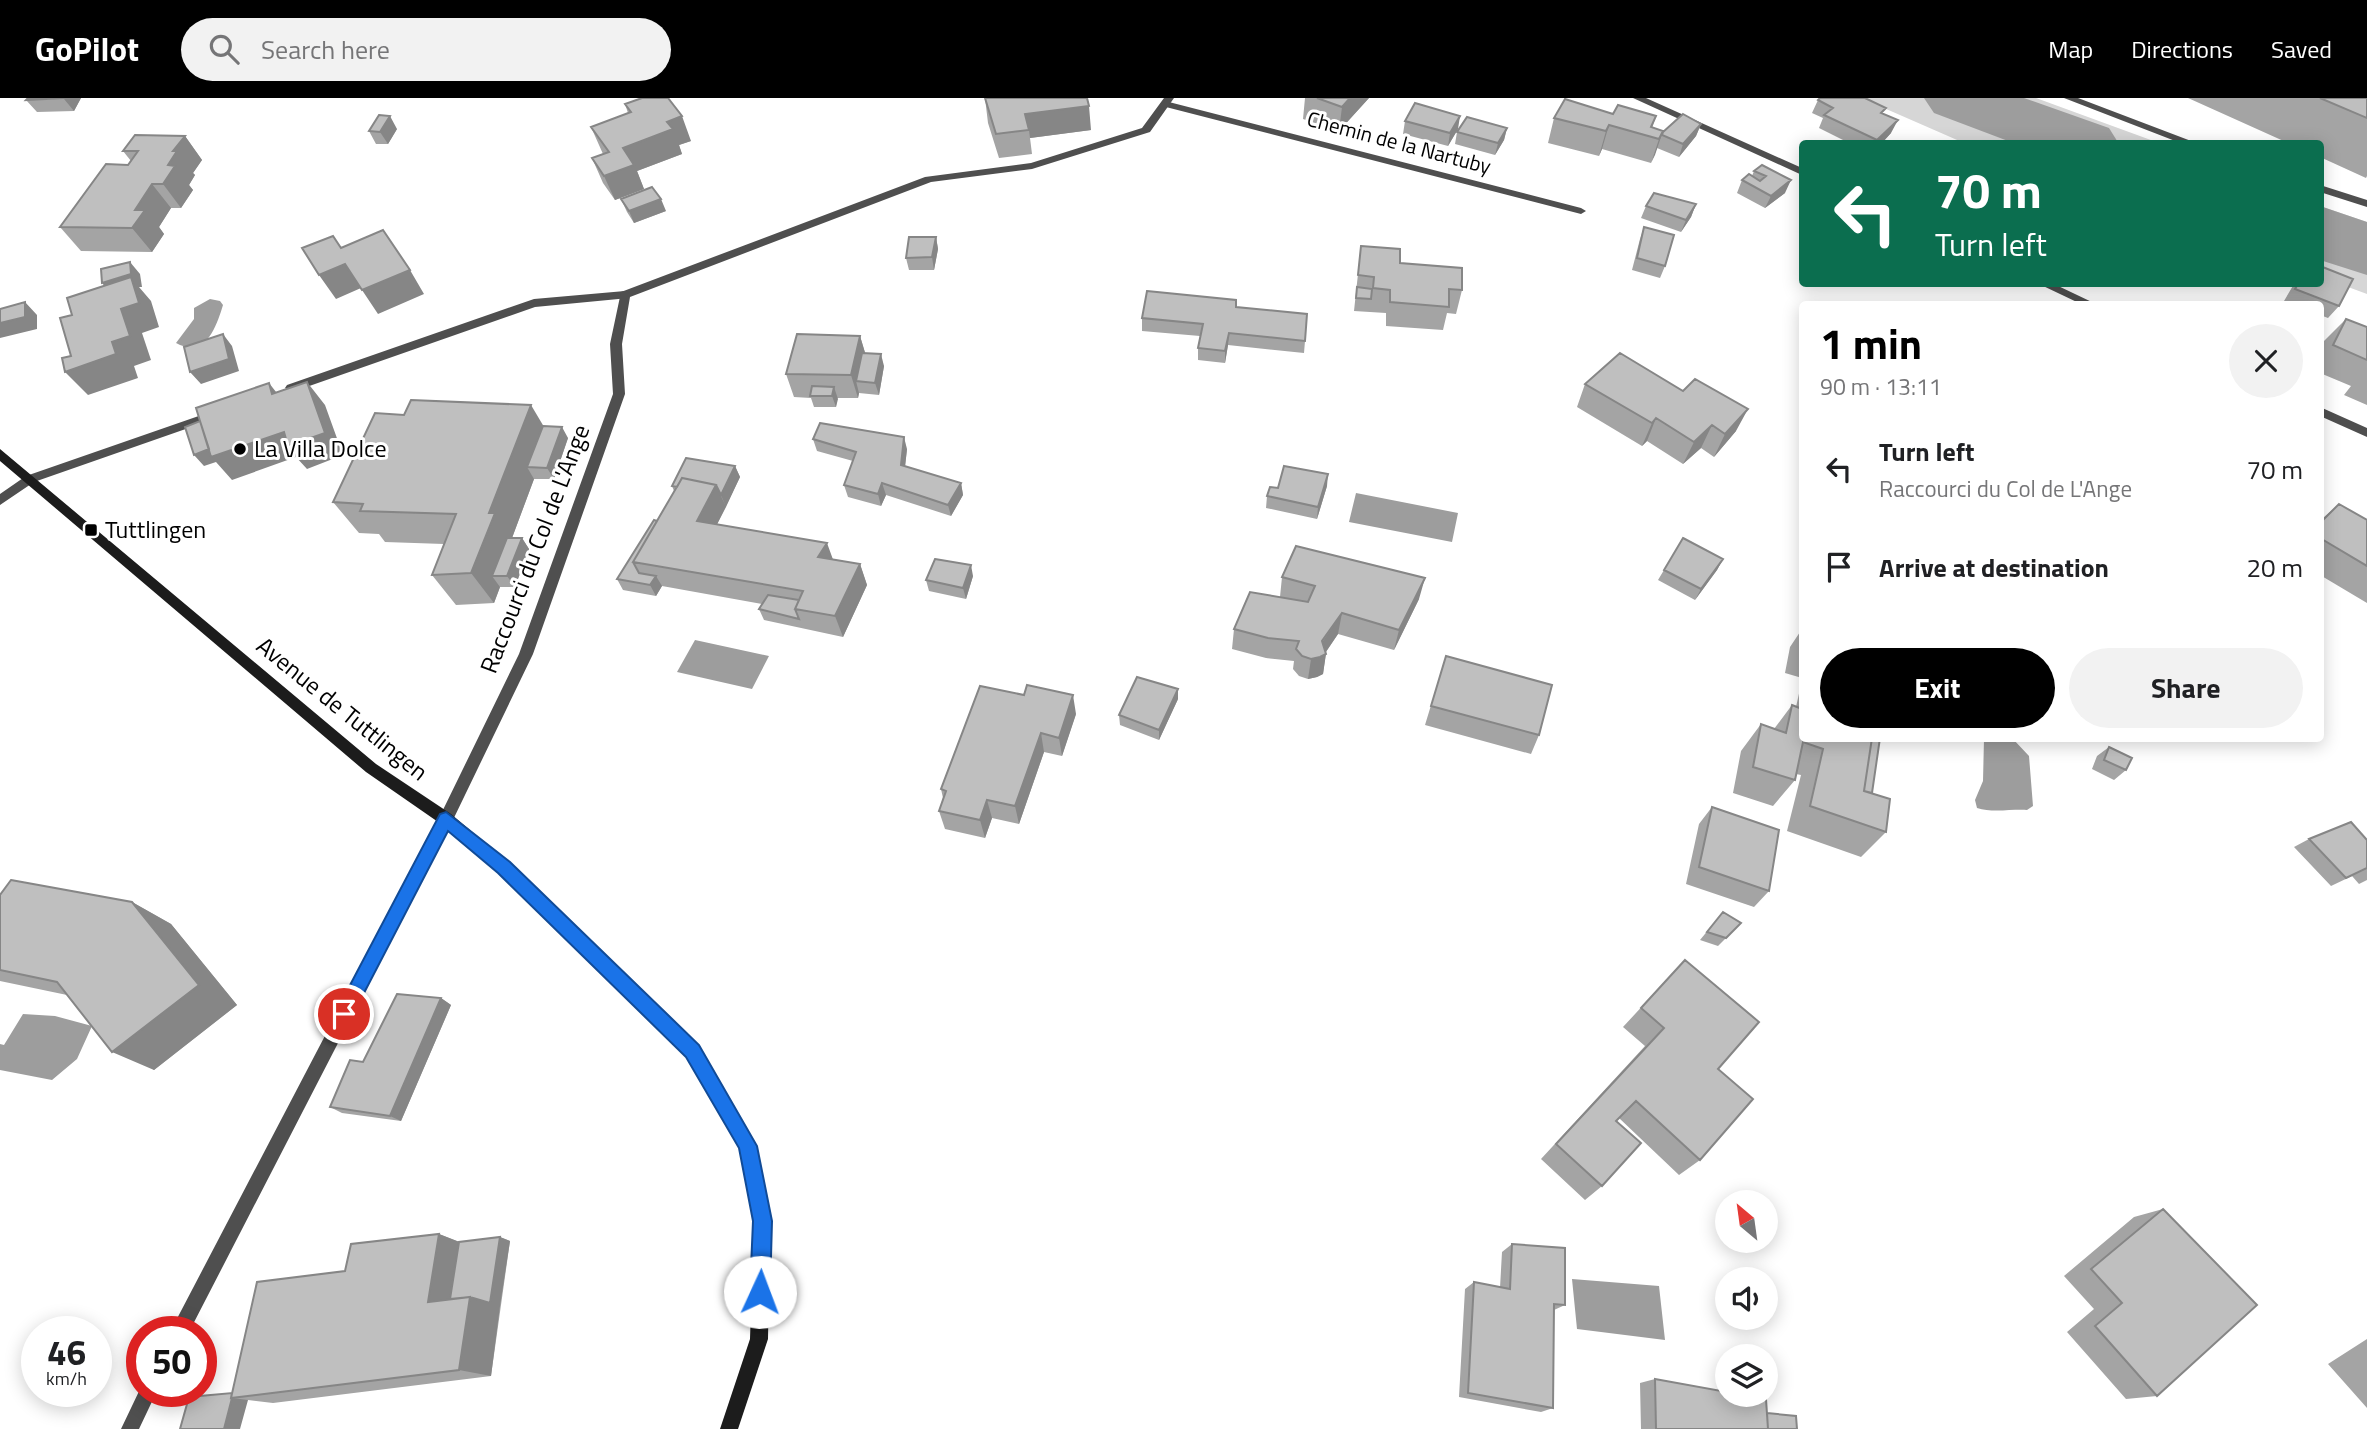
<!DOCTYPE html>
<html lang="en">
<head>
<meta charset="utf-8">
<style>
	body { margin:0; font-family:"Titillium Web",sans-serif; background:#f2f2f2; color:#202124; height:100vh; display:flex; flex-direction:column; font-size:26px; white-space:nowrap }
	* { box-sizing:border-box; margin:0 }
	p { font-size:23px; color:#757577 }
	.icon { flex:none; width:38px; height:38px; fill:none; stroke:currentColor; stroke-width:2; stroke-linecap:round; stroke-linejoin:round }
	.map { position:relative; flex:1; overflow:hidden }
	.side { position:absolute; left:1799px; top:203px; width:525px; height:441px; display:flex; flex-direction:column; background:#fff; border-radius:7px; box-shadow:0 4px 18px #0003 }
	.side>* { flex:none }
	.guide { position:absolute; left:1799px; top:42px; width:525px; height:147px; border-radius:7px; box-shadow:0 4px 18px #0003; background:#0b6e4f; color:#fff; overflow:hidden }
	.needle { width:46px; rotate:331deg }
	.controls { position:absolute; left:1715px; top:1092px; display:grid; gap:14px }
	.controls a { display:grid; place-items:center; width:63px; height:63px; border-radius:50%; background:#fff; box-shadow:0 4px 18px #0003; font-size:35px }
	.speed { position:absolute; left:21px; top:1218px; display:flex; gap:14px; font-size:35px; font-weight:700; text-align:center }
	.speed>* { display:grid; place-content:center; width:91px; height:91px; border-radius:50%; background:#fff; box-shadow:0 4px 18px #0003; line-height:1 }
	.speed small { font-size:18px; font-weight:400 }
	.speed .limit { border:10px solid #d22; background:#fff; color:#111 }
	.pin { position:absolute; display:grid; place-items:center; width:60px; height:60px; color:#fff; margin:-30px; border:4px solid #fff; border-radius:50%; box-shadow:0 2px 7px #0007 }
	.me { position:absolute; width:77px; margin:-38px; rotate:2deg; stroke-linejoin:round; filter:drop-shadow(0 0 5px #0008) }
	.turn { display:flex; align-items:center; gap:24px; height:147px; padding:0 21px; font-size:32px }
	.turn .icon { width:91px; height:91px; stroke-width:2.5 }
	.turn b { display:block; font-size:49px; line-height:60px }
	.round { display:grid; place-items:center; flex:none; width:74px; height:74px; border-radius:37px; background:#f2f2f2 }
	.summary { display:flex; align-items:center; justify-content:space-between; height:119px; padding:0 21px }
	h1 { font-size:42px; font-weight:700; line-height:52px; color:#000 }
	.cta { display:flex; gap:14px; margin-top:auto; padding:14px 21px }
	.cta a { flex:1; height:80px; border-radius:42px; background:#000; color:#fff; font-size:28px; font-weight:700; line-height:80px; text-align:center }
	.cta a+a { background:#f2f2f2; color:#202124 }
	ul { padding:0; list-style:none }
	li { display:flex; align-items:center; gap:21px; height:98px; padding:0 21px }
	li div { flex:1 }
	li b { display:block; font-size:26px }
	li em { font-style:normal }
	header { display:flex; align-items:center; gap:42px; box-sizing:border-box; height:98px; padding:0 35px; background:#000; color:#fff }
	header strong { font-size:33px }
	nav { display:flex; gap:38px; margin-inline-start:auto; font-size:24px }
	.search { width:490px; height:63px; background:#f2f2f2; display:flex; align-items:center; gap:18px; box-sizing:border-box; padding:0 24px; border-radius:38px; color:#757577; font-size:26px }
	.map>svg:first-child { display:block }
	.green { fill:#d6d6d6 }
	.water { fill:#9d9d9d }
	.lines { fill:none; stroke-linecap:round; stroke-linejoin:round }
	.river { fill:#9d9d9d; fill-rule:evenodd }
	.service { fill:#4f4f4f; fill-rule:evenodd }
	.minor { fill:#4f4f4f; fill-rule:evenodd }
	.secondary { fill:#1c1c1c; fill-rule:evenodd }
	.wall { fill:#a4a4a4 }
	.shaded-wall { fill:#868686 }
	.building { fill:#bfbfbf; stroke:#868686; stroke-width:2 }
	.route { fill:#1a73e8; stroke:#114b97; stroke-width:2 }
	.poi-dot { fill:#000; stroke:#fff; stroke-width:2.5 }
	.labels { text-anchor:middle; stroke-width:6; stroke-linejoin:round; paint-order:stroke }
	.far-street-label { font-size:21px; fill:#000; stroke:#fff }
	.poi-label { font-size:24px; fill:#000; stroke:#fff; text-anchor:start }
	.street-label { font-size:24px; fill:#000; stroke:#fff }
</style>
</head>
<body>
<header>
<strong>GoPilot</strong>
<div class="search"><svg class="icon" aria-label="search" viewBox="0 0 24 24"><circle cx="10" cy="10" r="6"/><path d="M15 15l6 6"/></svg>Search here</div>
<nav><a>Map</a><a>Directions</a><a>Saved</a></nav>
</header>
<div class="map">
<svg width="2367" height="1331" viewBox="0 0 2367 1331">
	<rect width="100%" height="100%" fill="#fff"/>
	<path class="green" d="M1861 0H2036L2159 45H1964Z
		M2320 108 2367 124V196L2321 179Z"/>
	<path class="water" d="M210 201 220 203 223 207C216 230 205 261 176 245L194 221V210Z
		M1356 395 1458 415 1452 444 1349 424Z
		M695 542 769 558 752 591 677 574Z
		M1984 641H2013L2029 658 2033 708 2027 712C2011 711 1992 715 1977 710L1975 702 1983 683Z
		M23 916 55 918 92 928 77 961 52 982 0 972V946L4 947Z
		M1572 1181 1659 1188 1665 1242 1577 1231Z"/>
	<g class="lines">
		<path class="river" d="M1924 0H2024L2109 30 2119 46H2016L1934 15Z
			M2320 108 2367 124V177L2320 162Z"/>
		<path class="service" d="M1633 0H1646L1802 70V77Z
			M2064 0H2078L2199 46H2183Z
			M1165 3 1581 110 1586 113 1581 116 1162 8 1160 6Z
			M2320 87 2367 102V109L2320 94Z
			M2039 186H2054L2096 206H2081Z
			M625 193 629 194V200L535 209 295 293 291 294 285 290 287 287 534 201Z
			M2320 309 2367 330V339L2320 318Z
			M216 312 220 313V319L34 384 0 407V396L26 378Z"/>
		<path class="minor" d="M1164 0H1174L1150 34 1032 71 931 84 630 199 622 246 625 296 533 556 451 726 189 1234H170L441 716 519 556 613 296 610 246 621 194 925 79 1031 65 1142 30Z
			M142 1287V1293H157L139 1331H121Z"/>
		<path class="secondary" d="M0 351 376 666 451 716 509 765 699 948 756 1047 770 1123 768 1241 738 1331H720L750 1241 754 1123 740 1049 687 958 499 775 441 726 366 674 0 363Z"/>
	</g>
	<path class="wall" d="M81 0 74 13 37 14 26 2Z
		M985 0 1091 32 1030 40 1032 56 999 60 988 25Z
		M1305 0H1369L1339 33 1303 21Z
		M2188 0H2367V78L2366 80 2320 59V46H2290Z
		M1818 2 1883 16 1891 35 1881 46H1851L1819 30 1823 20 1812 15Z
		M625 6 691 43 679 47 682 56 637 73 644 91 615 102 603 85 592 60 603 56 591 29 628 15Z
		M1613 16 1656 18 1652 30 1663 33 1701 26 1696 38 1679 59 1657 50 1651 65 1602 51 1599 58 1548 45 1554 20Z
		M1405 23 1458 31 1448 48 1403 36Z
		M1507 30 1504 42 1495 57 1455 46 1457 34Z
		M397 31 388 46H376L369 33Z
		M185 38 202 62 193 75 195 77 189 87 193 92 181 110H171L159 129 164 136 152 154 81 153 60 129 128 67 131 63 123 53Z
		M1762 67 1785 95 1765 110 1737 95 1742 82 1752 78 1754 73Z
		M621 101 666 113 634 125 627 114Z
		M1696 106 1691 119 1681 134 1641 120 1646 108Z
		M1644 129 1665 168 1660 180 1632 172 1640 141Z
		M936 139 938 151 934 172H909L906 160Z
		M1361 148 1462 192 1456 216 1447 215 1443 232 1386 228V215L1354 213Z
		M2294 186H2320L2339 208 2328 220 2320 217V206H2294L2284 203Z
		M1236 209 1305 243 1304 255 1228 247 1225 265 1198 262V250L1200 238 1142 233V220Z
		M2346 221 2367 229V307L2344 297 2351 288 2320 275V249L2323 244Z
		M860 238 865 255 884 268 879 297 859 295 858 300H837L836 309H814L811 300 794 299 786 276Z
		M1585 286 1683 293 1736 333 1714 359 1701 350 1683 366 1647 343 1642 348 1577 309Z
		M543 328 568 340 554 381H534L512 440H522L529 451 515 489H500L494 505 456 507 432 477 444 446 385 444 379 436 359 435 333 404Z
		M813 341 907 351 905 368 961 385 963 397 951 418 886 397 881 408 848 399 844 387 853 363 817 353Z
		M735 368 740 379 717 426 833 462 860 466 867 487 843 539 764 522 759 511 762 506 662 488 656 498 623 492 617 481 657 423 674 393 672 388Z
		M1327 388 1317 421 1266 410 1267 398 1278 390Z
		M2339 406 2367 422V505L2320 477V419L2323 420Z
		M1723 461 1717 472 1695 502 1658 482 1664 472Z
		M973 478 966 501 929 493 926 482Z
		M1282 479 1419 501 1394 552 1338 536 1326 554 1323 576 1317 579 1308 581 1299 578 1293 571 1294 563 1266 560 1232 551 1234 531 1280 499Z
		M1802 531V580L1785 575 1790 549Z
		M1446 558 1539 637 1531 656 1425 627Z
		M1802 582V640H1880L1872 695 1886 734 1861 759 1787 733 1801 677 1796 676 1795 682 1773 708 1733 695 1741 653 1761 626 1774 631 1792 607 1796 609Z
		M1178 601 1159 642 1120 627 1119 617Z
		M1076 616 1062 658 1044 654 1019 726 992 720 985 740 945 731 939 713 943 700 941 691Z
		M2109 649 2126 672 2114 682 2092 671 2097 658Z
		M1712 709 1769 793 1754 809 1686 786 1699 726Z
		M2309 741 2367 742V782L2359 786 2352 778 2331 788 2294 749Z
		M0 797 132 804 171 826 237 907 154 972 67 897 0 883Z
		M1723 814 1741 825 1718 848 1700 842Z
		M1685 862 1700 1062 1679 1077 1619 1020 1616 1023 1602 1088 1585 1102 1541 1061 1645 948 1623 929Z
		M441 900 451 907 401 1023 342 1015 330 1009 363 964Z
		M2163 1111 2157 1298 2126 1301 2067 1234 2094 1211 2064 1178 2134 1119Z
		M439 1136 459 1144 500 1139 510 1143 491 1278 273 1305 248 1302 180 1331 232 1295 345 1173Z
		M1512 1146 1565 1207 1554 1212 1553 1310 1541 1314 1459 1299 1465 1191 1474 1184 1500 1190 1502 1154Z
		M2367 1241V1310L2328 1266Z
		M1655 1281 1767 1315 1797 1331H1641L1640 1285Z"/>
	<path class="shaded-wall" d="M64 0H81L74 13 64 1Z
		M1350 0H1369L1339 33 1342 9Z
		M1089 8 1091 32 1030 40 1029 32 1025 16Z
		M390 18 397 31 388 46 380 34Z
		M682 18 691 43 679 47 682 56 637 73 644 91 615 102 604 78 623 50 667 24Z
		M1460 18 1458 31 1448 48 1450 35Z
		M1898 22 1891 35 1881 46H1876L1877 42Z
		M1701 26 1696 38 1679 59 1683 46Z
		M1609 27 1602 51 1599 58 1606 33Z
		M1507 30 1504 42 1495 57 1498 45Z
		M1663 33 1655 57 1651 65 1659 41Z
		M185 38 202 62 193 75 195 77 189 87 193 92 181 110 163 86 173 53Z
		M1791 82 1785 95 1765 110 1771 98Z
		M152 86 171 110 159 129 164 136 152 154 132 130 135 112Z
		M661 101 666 113 634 125 629 113Z
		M1696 106 1691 119 1681 134 1686 122Z
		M936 139 938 151 934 172 932 159Z
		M130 164 140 176 142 189H139L151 203 159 229 142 235 151 262 134 268 138 280 88 297 65 274 112 244 121 211 112 197 102 185Z
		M345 166 361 190 336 201 319 177Z
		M410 172 424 196 378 216 362 192Z
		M25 204 37 217V231L0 240V225Z
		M1229 235 1228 247 1225 265V253Z
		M223 236 232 248 239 273 201 286 190 274Z
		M860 238 867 261 856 283 859 295 858 300 851 277Z
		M881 256 884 268 879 297 875 285Z
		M307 284 325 307 343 357 307 371 296 359 232 382 216 364 204 368 194 357 215 349Z
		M269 285 287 308 272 296Z
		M834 289 838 301 836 309 832 298Z
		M531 307 550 339 527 369 534 381 512 440 492 478 500 489 494 505 471 475 489 415Z
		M1748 311 1736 333 1714 359 1725 336Z
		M1656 320 1647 343 1642 348 1652 325Z
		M1712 327 1701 350 1683 366 1694 344Z
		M562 329 568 340 554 381 547 370Z
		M904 339 907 351 904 378 901 367Z
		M735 368 740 379 726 409 721 397Z
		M1328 376 1327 388 1317 421 1318 409Z
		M882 385 886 397 881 408 878 396Z
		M961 385 963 397 951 418 948 407Z
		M716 387 726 409 708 444 697 423Z
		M522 440 529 451 515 489 507 478Z
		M827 445 835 467 818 459Z
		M1723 461 1717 472 1695 502 1701 491Z
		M860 466 867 487 843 539 835 518Z
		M971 467 973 478 966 501 963 490Z
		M656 478 662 488 656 498 650 487Z
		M1425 480 1419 501 1394 552 1399 532Z
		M1342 515 1338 536 1323 558 1326 556 1323 576 1317 579 1308 581 1311 561Z
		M1178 591V601L1159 642V632Z
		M1073 597 1076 616 1062 658 1059 640Z
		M1041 635 1044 654 1019 726 1015 708Z
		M987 702 992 720 985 740 980 722Z
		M132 804 171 826 237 907 154 972 112 954Z
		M441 900 451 907 401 1023 390 1018Z
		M439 1136 470 1148 461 1208 428 1204Z
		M500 1139 510 1143 500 1208 490 1205Z
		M470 1199 500 1208 491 1278 459 1272Z
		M232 1300 248 1302 240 1331H224Z"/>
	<path class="building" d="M28 0H64L26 2Z
		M642 0H668L682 18 667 24 673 31 623 50 634 67 604 78 592 60 609 54 591 29 631 14 625 6Z
		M985 0H1087L1089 8 1025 16 1029 32 996 36Z
		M1317 0H1350L1342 9Z
		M1820 0H1865L1886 10 1881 15 1898 22 1877 42 1824 17 1833 10 1818 2Z
		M2320 0H2367V20Z
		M1565 1 1613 16 1618 7 1656 18 1651 29 1663 33 1659 41 1609 27 1606 33 1554 20Z
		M1415 5 1460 18 1450 35 1405 23Z
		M1683 16 1701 26 1683 46 1662 37 1663 34Z
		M379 17 390 18 380 34 369 33Z
		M1467 19 1507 30 1498 45 1457 34Z
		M135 37 185 38 173 53H177L168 67 175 68 163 86H152L135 112H145L132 130 60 129 106 66 128 67 138 53H123Z
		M1762 67 1791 82 1771 98 1742 82 1749 76 1760 83 1766 78 1754 73Z
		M652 89 661 101 629 113 621 101Z
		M1654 95 1696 106 1686 122 1646 108Z
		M1644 129 1674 137 1665 168 1637 160Z
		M383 132 410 172 362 192 345 166 319 177 302 150 333 138 341 150Z
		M909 139H936L932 159 906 160Z
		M1361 148 1400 151V165L1462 170V192L1449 191V209L1390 204V192L1373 190 1374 179 1358 177Z
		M130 164 131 176 102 185 101 171Z
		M2320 168 2353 181 2339 208 2295 191 2298 186H2320Z
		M131 179 139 205 121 211 130 238 112 244 116 256 65 274 62 260 71 258 60 220 72 217 67 200Z
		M1357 189 1372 191 1371 201 1356 200Z
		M1147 193 1236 202V209L1307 216 1305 243 1229 235 1225 253 1198 250 1203 226 1142 220Z
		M25 204V219L0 225V211Z
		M2346 221 2367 229V262L2333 247Z
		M223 236 229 261 190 274 184 249Z
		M797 236 860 238 851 277 786 276Z
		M862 255 881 256 875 285 856 283Z
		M1620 255 1683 293 1695 281 1748 311 1725 336 1712 327 1694 344 1656 320 1652 325 1585 286Z
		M307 284 325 335 288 348 284 334 211 359 196 310 269 285 272 296Z
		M812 288 834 289 832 298H810Z
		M411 302 531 307 489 415H495L471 475 432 477 456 416 360 413 363 406 333 404 375 315 404 317Z
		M200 323 209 351 194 357 185 329Z
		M820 325 904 339 901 367 961 385 948 407 882 385 878 396 844 387 856 354 813 341Z
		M543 328 562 329 547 370 527 369Z
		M686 360 735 368 721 397 716 387 682 380 677 389 672 388Z
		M1284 368 1328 376 1318 409 1267 398 1270 389 1278 390Z
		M682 380 716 387 697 423 827 445 818 459 860 466 835 518 795 511 803 493 633 464Z
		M2339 406 2367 422V468L2320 440V419L2324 421Z
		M654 422 657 423 633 464 639 475 656 478 650 487 617 481Z
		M507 440H522L507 478H492Z
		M1683 440 1723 461 1701 491 1664 472Z
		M1296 448 1425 480 1399 532 1342 515 1322 543 1326 556 1320 559 1311 561 1302 558 1296 551 1299 543 1268 540 1234 531 1250 494 1308 504 1315 488 1282 479Z
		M935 461 971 467 963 490 926 482Z
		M768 497 799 502 795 511 799 521 759 511Z
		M1446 558 1552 587 1539 637 1431 608Z
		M1137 579 1178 591 1159 632 1119 617Z
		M1027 587 1073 597 1059 640 1041 635 1015 708 987 702 980 722 939 713 946 693 941 691 980 588 1024 597Z
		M1792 607 1802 611V640H1872L1864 693 1890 701 1886 734 1810 708 1823 651 1803 644 1795 682 1753 669 1761 626 1786 635Z
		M1872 640H1880L1872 695 1864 693Z
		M2109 649 2132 660 2126 672 2104 662Z
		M1712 709 1779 732 1769 793 1699 769Z
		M2351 724 2367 742V770L2346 780 2309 741Z
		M11 782 132 804 199 887 112 954 57 884 0 872V797Z
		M1723 814 1741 825 1726 840 1707 834Z
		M1685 862 1759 924 1718 971 1753 1001 1700 1062 1636 1003 1616 1023 1641 1045 1602 1088 1556 1046 1664 930 1641 910Z
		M397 896 441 900 390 1018 330 1009 350 962 363 964Z
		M2163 1111 2257 1207 2157 1298 2095 1228 2122 1205 2091 1171Z
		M439 1136 428 1204 470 1199 459 1272 231 1300 257 1184 345 1173 351 1146Z
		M500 1139 490 1205 470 1199 450 1201 459 1144Z
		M1512 1146 1565 1150V1207L1554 1206 1553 1310 1468 1295 1474 1184 1510 1191Z
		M1655 1281 1727 1294V1297H1742L1766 1301 1768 1331H1656Z
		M232 1295 231 1300H232L224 1331H180L189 1299Z
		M1767 1315 1796 1318 1797 1331H1768Z"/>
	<path class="route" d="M446 714 510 764 699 947 757 1048 772 1123 770 1194 767 1201 760 1204 753 1201 750 1194 753 1123 739 1050 686 959 498 775 448 733 350 922 344 925 338 922 335 916 338 910 440 716Z"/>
	<g class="poi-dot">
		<circle cx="240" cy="351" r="7"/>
		<rect x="84" y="425" width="14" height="14" rx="3.5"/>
	</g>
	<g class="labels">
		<g class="far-street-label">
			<text transform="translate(1399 45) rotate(15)" y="7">Chemin de la Nartuby</text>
		</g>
		<g class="poi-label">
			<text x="254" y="359">La Villa Dolce</text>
			<text x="105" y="440">Tuttlingen</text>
		</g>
		<g class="street-label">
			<text transform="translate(535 451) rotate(-69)" y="8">Raccourci du Col de L'Ange</text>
			<text transform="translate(342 611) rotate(39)" y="8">Avenue de Tuttlingen</text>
		</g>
	</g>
</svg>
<div class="controls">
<a><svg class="needle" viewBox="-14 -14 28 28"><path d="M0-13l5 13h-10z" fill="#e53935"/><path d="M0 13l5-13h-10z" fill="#757577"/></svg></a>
<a><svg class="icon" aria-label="sound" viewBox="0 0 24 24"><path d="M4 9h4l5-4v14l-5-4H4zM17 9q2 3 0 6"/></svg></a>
<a><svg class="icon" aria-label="layers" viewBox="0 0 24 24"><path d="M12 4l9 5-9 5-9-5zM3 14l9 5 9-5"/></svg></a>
</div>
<div class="speed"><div>46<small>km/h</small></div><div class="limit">50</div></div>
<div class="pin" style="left:344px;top:916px;background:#d93025"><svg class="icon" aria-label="arrive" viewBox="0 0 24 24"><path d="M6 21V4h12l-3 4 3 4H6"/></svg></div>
<svg class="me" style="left:760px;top:1194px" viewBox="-20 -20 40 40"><circle r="19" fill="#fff"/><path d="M0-13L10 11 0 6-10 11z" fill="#1a73e8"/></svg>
<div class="guide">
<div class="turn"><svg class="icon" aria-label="left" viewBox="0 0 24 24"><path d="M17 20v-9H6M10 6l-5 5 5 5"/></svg><div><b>70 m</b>Turn left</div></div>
</div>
<section class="side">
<div class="summary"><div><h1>1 min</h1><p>90 m · 13:11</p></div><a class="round"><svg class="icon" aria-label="close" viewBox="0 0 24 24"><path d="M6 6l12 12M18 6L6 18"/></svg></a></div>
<ul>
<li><svg class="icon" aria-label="left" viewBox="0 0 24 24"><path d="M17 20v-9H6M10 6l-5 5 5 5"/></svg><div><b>Turn left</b><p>Raccourci du Col de L'Ange</p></div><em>70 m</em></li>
<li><svg class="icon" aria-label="arrive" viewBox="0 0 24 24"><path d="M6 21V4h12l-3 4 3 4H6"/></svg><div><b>Arrive at destination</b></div><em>20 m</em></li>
</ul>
<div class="cta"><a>Exit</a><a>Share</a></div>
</section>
</div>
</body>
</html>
